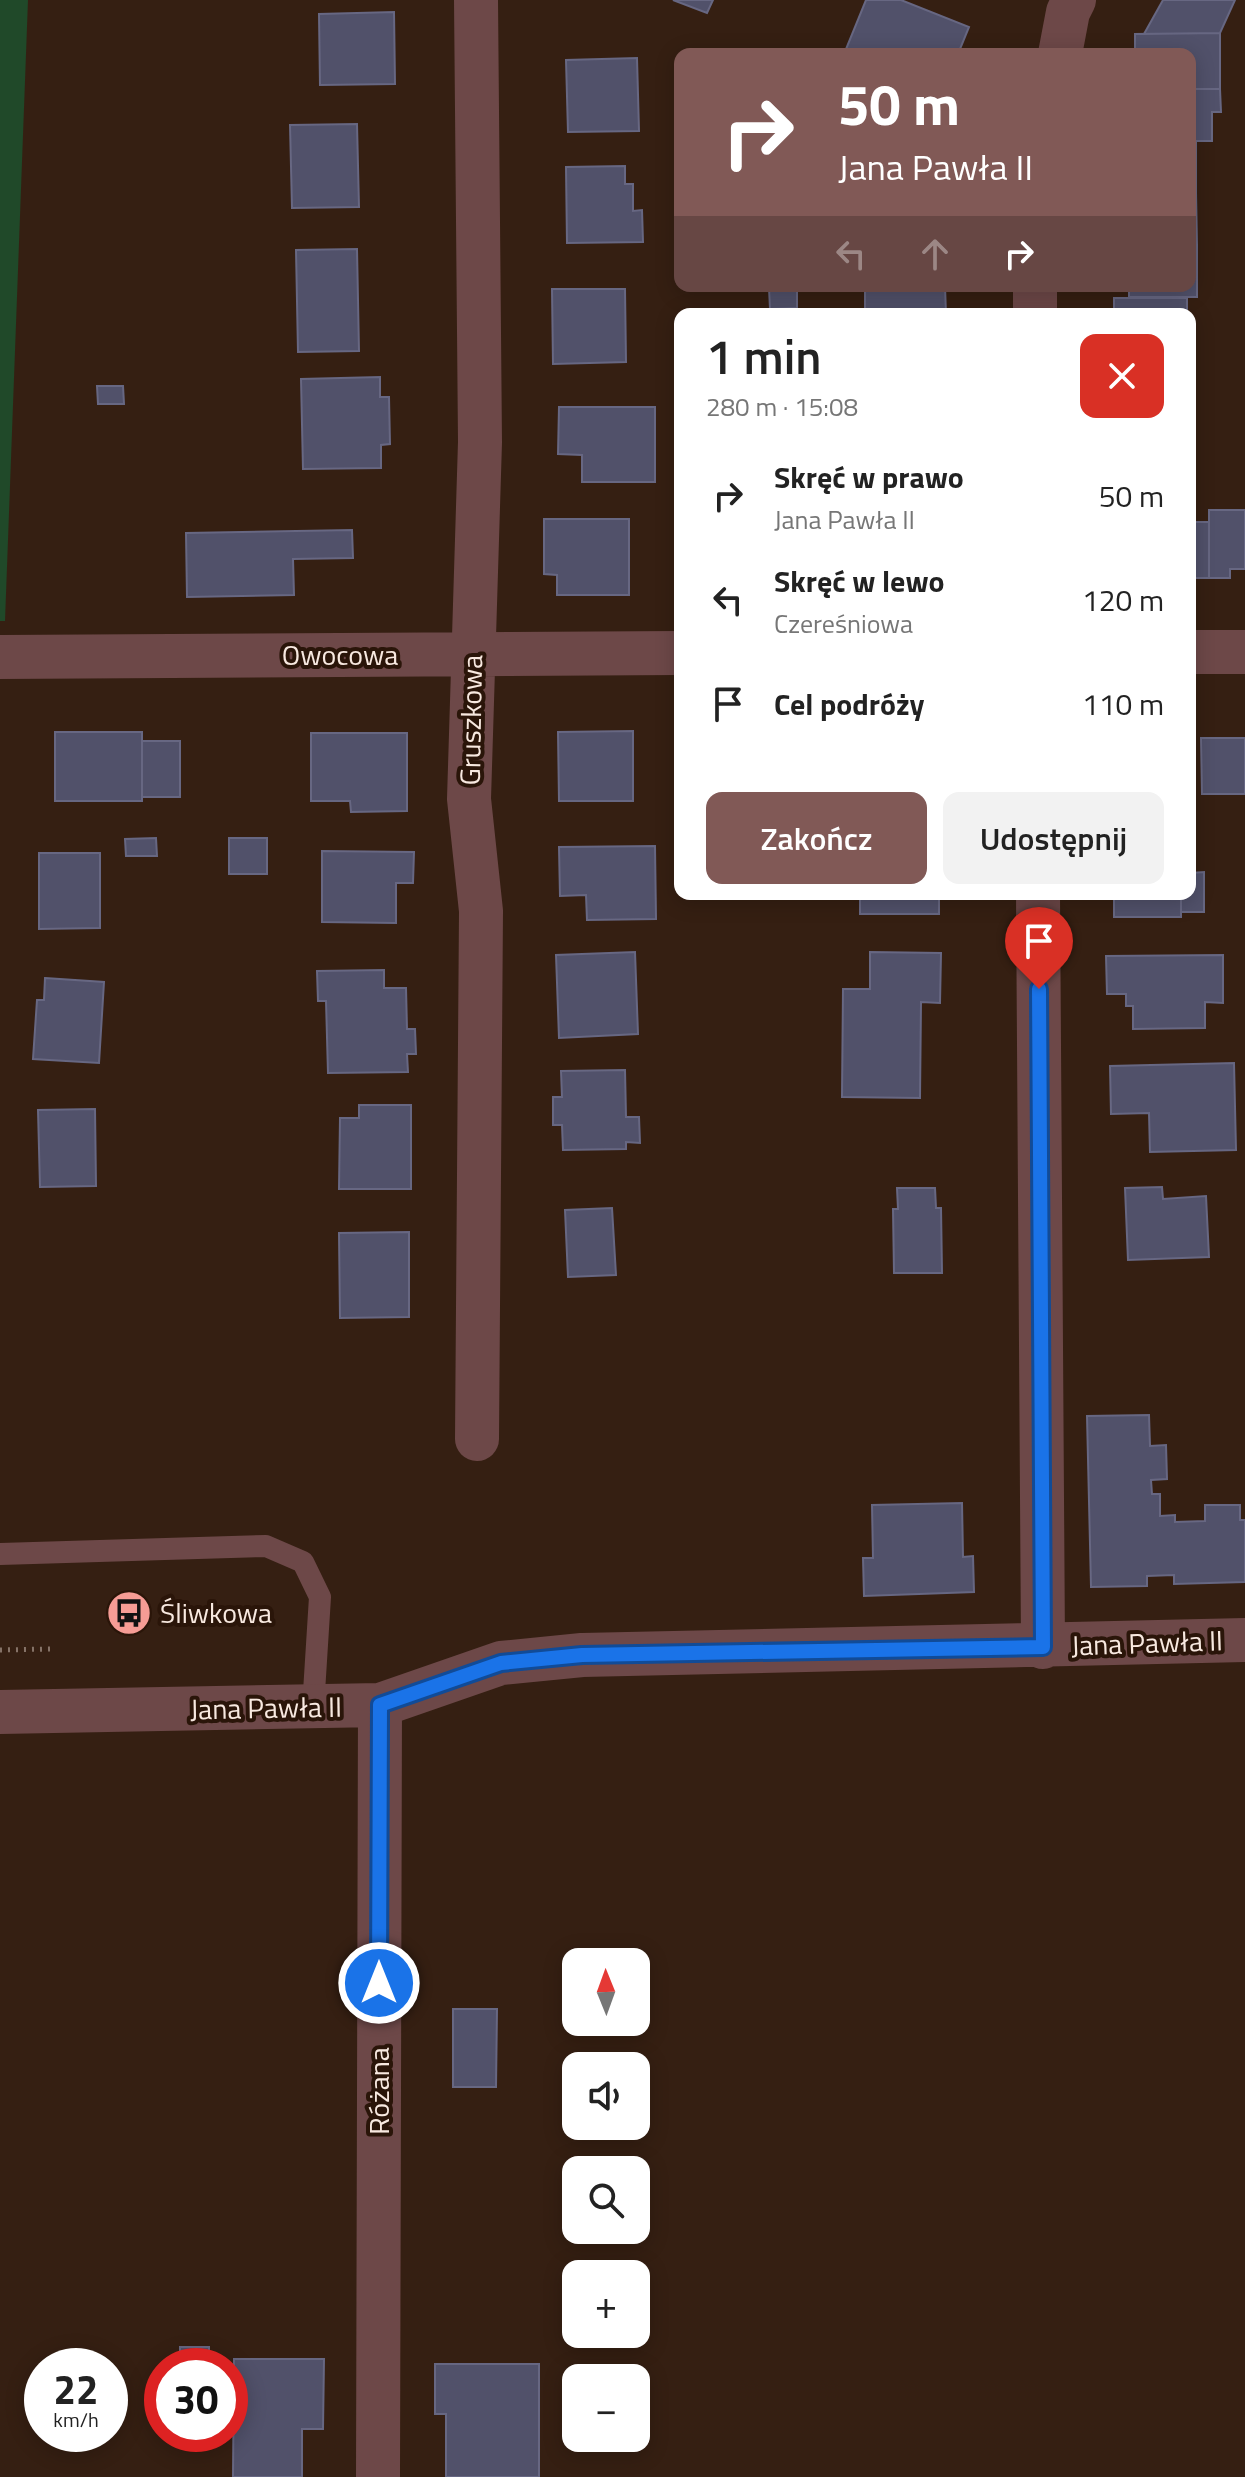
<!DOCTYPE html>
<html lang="pl">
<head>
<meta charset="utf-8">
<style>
	body { margin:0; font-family:"Titillium Web",sans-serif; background:#f2f2f2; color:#222; height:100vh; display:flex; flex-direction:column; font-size:30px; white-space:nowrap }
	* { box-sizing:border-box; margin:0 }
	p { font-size:26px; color:#767676 }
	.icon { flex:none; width:44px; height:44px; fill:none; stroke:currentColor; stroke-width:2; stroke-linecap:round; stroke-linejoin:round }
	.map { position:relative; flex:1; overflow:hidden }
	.drawer { position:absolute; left:674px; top:308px; width:522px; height:592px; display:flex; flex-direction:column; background:#fff; border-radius:16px; box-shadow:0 4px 20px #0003 }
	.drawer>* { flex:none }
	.top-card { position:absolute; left:674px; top:48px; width:522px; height:244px; border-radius:16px; box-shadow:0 4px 20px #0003; background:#815956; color:#fff; overflow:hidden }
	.needle { width:52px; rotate:359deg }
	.fabs { position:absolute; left:562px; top:1948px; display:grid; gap:16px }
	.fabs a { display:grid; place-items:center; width:88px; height:88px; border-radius:16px; background:#fff; box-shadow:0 4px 20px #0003; font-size:40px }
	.speed { position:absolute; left:24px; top:2348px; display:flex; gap:16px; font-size:40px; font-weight:700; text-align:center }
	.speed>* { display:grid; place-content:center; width:104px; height:104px; border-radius:50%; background:#fff; box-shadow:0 4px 20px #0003; line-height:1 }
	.speed small { font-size:20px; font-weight:400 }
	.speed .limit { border:12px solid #d22; background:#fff; color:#111 }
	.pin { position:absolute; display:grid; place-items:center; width:68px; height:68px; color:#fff; margin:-82px -34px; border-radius:50% 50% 50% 0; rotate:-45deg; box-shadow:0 0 8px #0007 }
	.pin .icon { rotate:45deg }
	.me { position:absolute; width:88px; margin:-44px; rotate:0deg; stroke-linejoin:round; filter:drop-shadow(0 0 6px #0008) }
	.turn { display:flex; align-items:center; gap:28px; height:168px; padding:0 32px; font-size:36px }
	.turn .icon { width:104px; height:104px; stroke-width:2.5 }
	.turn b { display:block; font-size:56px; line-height:68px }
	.lanes { display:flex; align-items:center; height:76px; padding:0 32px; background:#0003; justify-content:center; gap:40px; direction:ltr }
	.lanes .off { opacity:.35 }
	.round { display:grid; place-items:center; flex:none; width:84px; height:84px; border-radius:16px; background:#f2f2f2 }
	.summary { display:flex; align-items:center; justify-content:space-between; height:136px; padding:0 32px }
	h1 { font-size:48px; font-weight:600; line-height:60px }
	.cta { display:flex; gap:16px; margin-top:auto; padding:16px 32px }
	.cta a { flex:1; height:92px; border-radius:16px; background:#815956; color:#fff; font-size:32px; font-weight:600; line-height:92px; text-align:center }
	.cta a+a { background:#f2f2f2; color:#222 }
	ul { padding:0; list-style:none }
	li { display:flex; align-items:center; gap:24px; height:104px; padding:0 32px }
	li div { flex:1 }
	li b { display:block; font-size:30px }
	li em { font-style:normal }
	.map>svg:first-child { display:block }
	.green { fill:#204929 }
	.building { fill:#51516a; stroke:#676782; stroke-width:2 }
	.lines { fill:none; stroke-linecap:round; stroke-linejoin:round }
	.path { stroke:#867368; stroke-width:5; stroke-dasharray:2 6; stroke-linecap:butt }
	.service { stroke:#6d4848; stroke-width:22 }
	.minor { stroke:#6d4848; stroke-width:44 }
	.route-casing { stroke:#114b97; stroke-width:20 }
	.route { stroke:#1a73e8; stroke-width:14 }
	.labels { text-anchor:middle; stroke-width:8; stroke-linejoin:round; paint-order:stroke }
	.street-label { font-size:28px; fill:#f8e9e0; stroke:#2a1509 }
	.poi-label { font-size:28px; fill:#f8e9e0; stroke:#2a1509; text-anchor:start }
</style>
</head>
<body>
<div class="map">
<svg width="1245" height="2477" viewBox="0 0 1245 2477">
	<rect width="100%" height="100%" fill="#351f12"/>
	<path class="green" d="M0 0H28L5 621H0Z"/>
	<path class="building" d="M673 0H713L707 13Z
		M866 0H901L969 27 958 54H844Z
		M1163 0H1235L1220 33 1144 34Z
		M394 12 395 84 320 85 319 14Z
		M1220 33V89H1190V54H1135V34Z
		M637 58 639 131 568 132 566 60Z
		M1190 89H1220L1221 112H1212V141H1190Z
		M357 124 359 207 292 208 290 125Z
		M1190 141 1196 142V193H1190Z
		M625 166V184H633V211L642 210 643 242 567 243 566 167Z
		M1190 193H1196L1197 245H1190Z
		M1190 245H1197V297H1129V286H1190Z
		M357 249 359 351 298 352 296 250Z
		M797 286V308L770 309 769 288Z
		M865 286H945L946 314H865Z
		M552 289H625L626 362 553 364Z
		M1114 298H1187V314H1114Z
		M380 377V397H389L390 444 381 445V468L303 469 301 379Z
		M97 386H123L124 404H98Z
		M559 407H655V482H582V455L558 454Z
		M1190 510 1191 522H1209V578H1190Z
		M1209 510H1245V569H1230V578H1209Z
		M544 519H629V595H557V575L544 574Z
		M352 530 353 558 293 559 294 595 187 597 186 533Z
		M633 731V801H559L558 732Z
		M55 732H142V801H55Z
		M311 733H407V811L351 812 350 801H311Z
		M1201 738H1245V794H1202Z
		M142 741H180V797H142Z
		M156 838 157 856H126L125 839Z
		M229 838H267V874H229Z
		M655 846 656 919 587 920 586 895 560 896 559 847Z
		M322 851 414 852 413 883H396V923L322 922Z
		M39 853H100V928L39 929Z
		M1204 872V912H1181V894H1190V873Z
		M860 894H939V914H860Z
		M1109 894H1181V917H1114V895Z
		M635 952 638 1034 559 1038 556 955Z
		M870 952 941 953 940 1003 921 1002 920 1098 842 1097 843 989H870Z
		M1223 955V1003L1205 1002V1028L1133 1029V1006H1126V994H1107L1106 956Z
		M384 970V988H406L407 1029H415L416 1054H407L408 1072 328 1073 326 1001H318L317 971Z
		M45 978 104 982 99 1063 33 1059 37 1000H44Z
		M1234 1063 1236 1150 1150 1152 1149 1113 1111 1114 1110 1066Z
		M625 1070 626 1117H639L640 1143 626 1142V1149L563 1150 562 1125H553V1097H562L561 1071Z
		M359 1105H411V1189H339L340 1118H359Z
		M95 1109 96 1186 40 1187 38 1110Z
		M1162 1187 1163 1199 1206 1196 1209 1257 1128 1260 1125 1188Z
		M897 1188H935L936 1208H941L942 1273H894L893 1209H898Z
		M612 1208 616 1275 568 1277 565 1210Z
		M409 1232V1317L340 1318 339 1233Z
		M1149 1415 1150 1446 1166 1445 1167 1479 1151 1480 1152 1494H1160V1516L1175 1515V1522L1205 1521V1505H1240V1520H1245V1582L1174 1584V1575L1147 1576V1586L1091 1587 1087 1416Z
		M962 1503 963 1557 973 1556 974 1592 864 1596 863 1558H873L872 1505Z
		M453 2009H497L496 2087H453Z
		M180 2347H209V2361H180Z
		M234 2359H324L323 2429H302V2477H233Z
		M435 2364H539V2477H446V2414H435Z"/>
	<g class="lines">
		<path class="path" d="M0 1650 50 1649"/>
		<path class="service" d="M0 1554 266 1546 303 1562 320 1597 313 1708"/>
		<path class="minor" d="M476 0 480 442 469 799 481 911 477 1439
			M1060 54 1068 12 1074 0
			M1035 286V314
			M1190 652H1245
			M0 657 680 653
			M1038 894 1043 1647
			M0 1712 380 1705 501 1663 582 1655 1245 1640
			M378 2477 380 1705"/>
	</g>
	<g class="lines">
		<g class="route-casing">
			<path id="route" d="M379 1983 380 1705 501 1663 582 1655 1043 1647 1039 989"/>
		</g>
		<use href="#route" class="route"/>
	</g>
	<defs>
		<g id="bus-disc" transform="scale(2.3)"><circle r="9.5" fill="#f59c95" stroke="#2a1509"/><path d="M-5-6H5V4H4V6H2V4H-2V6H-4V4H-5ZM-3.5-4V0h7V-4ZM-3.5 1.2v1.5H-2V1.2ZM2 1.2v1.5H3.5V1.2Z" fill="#111"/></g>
	</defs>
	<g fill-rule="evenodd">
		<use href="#bus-disc" x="129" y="1613"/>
	</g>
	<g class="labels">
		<g class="street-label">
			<text x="340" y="665">Owocowa</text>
			<text transform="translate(471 720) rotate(-89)" y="10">Gruszkowa</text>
			<text transform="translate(1147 1643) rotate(-2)" y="10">Jana Pawła II</text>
			<text transform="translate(266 1708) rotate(-1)" y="10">Jana Pawła II</text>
			<text transform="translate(379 2091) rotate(-90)" y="10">Różana</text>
		</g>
		<g class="poi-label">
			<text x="160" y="1623">Śliwkowa</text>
		</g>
	</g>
</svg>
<div class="fabs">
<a><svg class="needle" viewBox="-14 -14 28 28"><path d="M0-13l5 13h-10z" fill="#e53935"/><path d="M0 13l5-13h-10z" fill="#767676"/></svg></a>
<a><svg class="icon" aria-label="sound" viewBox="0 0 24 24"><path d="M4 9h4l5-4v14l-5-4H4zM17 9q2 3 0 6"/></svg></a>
<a><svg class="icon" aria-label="search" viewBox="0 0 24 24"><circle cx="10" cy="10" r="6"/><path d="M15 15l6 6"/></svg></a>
<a>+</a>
<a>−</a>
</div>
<div class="speed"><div>22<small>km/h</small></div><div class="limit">30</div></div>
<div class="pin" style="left:1039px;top:989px;background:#d93025"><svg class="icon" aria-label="arrive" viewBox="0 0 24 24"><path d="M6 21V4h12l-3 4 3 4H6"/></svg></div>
<svg class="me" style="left:379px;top:1983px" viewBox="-20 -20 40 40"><circle r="17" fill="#1a73e8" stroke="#fff" stroke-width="3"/><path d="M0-11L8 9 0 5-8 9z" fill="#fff"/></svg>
<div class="top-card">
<div class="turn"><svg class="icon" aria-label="right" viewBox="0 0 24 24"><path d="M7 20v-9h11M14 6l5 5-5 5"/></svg><div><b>50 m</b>Jana Pawła II</div></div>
<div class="lanes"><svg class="icon off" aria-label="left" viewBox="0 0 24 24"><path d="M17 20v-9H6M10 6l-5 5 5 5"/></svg><svg class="icon off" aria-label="ahead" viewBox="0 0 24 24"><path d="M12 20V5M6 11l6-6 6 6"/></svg><svg class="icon" aria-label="right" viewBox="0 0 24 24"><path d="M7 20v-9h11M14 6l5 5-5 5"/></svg></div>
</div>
<section class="drawer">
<div class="summary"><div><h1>1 min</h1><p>280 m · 15:08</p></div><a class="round" style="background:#d93025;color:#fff"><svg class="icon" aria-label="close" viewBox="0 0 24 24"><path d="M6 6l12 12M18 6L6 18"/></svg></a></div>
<ul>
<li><svg class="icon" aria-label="right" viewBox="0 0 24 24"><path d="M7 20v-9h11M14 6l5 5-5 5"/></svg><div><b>Skręć w prawo</b><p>Jana Pawła II</p></div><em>50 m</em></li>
<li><svg class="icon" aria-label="left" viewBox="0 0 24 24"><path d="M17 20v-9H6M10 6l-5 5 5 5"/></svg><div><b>Skręć w lewo</b><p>Czereśniowa</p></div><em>120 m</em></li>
<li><svg class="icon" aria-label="arrive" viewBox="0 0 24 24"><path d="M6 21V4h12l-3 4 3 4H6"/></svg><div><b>Cel podróży</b></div><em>110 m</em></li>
</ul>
<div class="cta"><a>Zakończ</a><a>Udostępnij</a></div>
</section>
</div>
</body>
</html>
